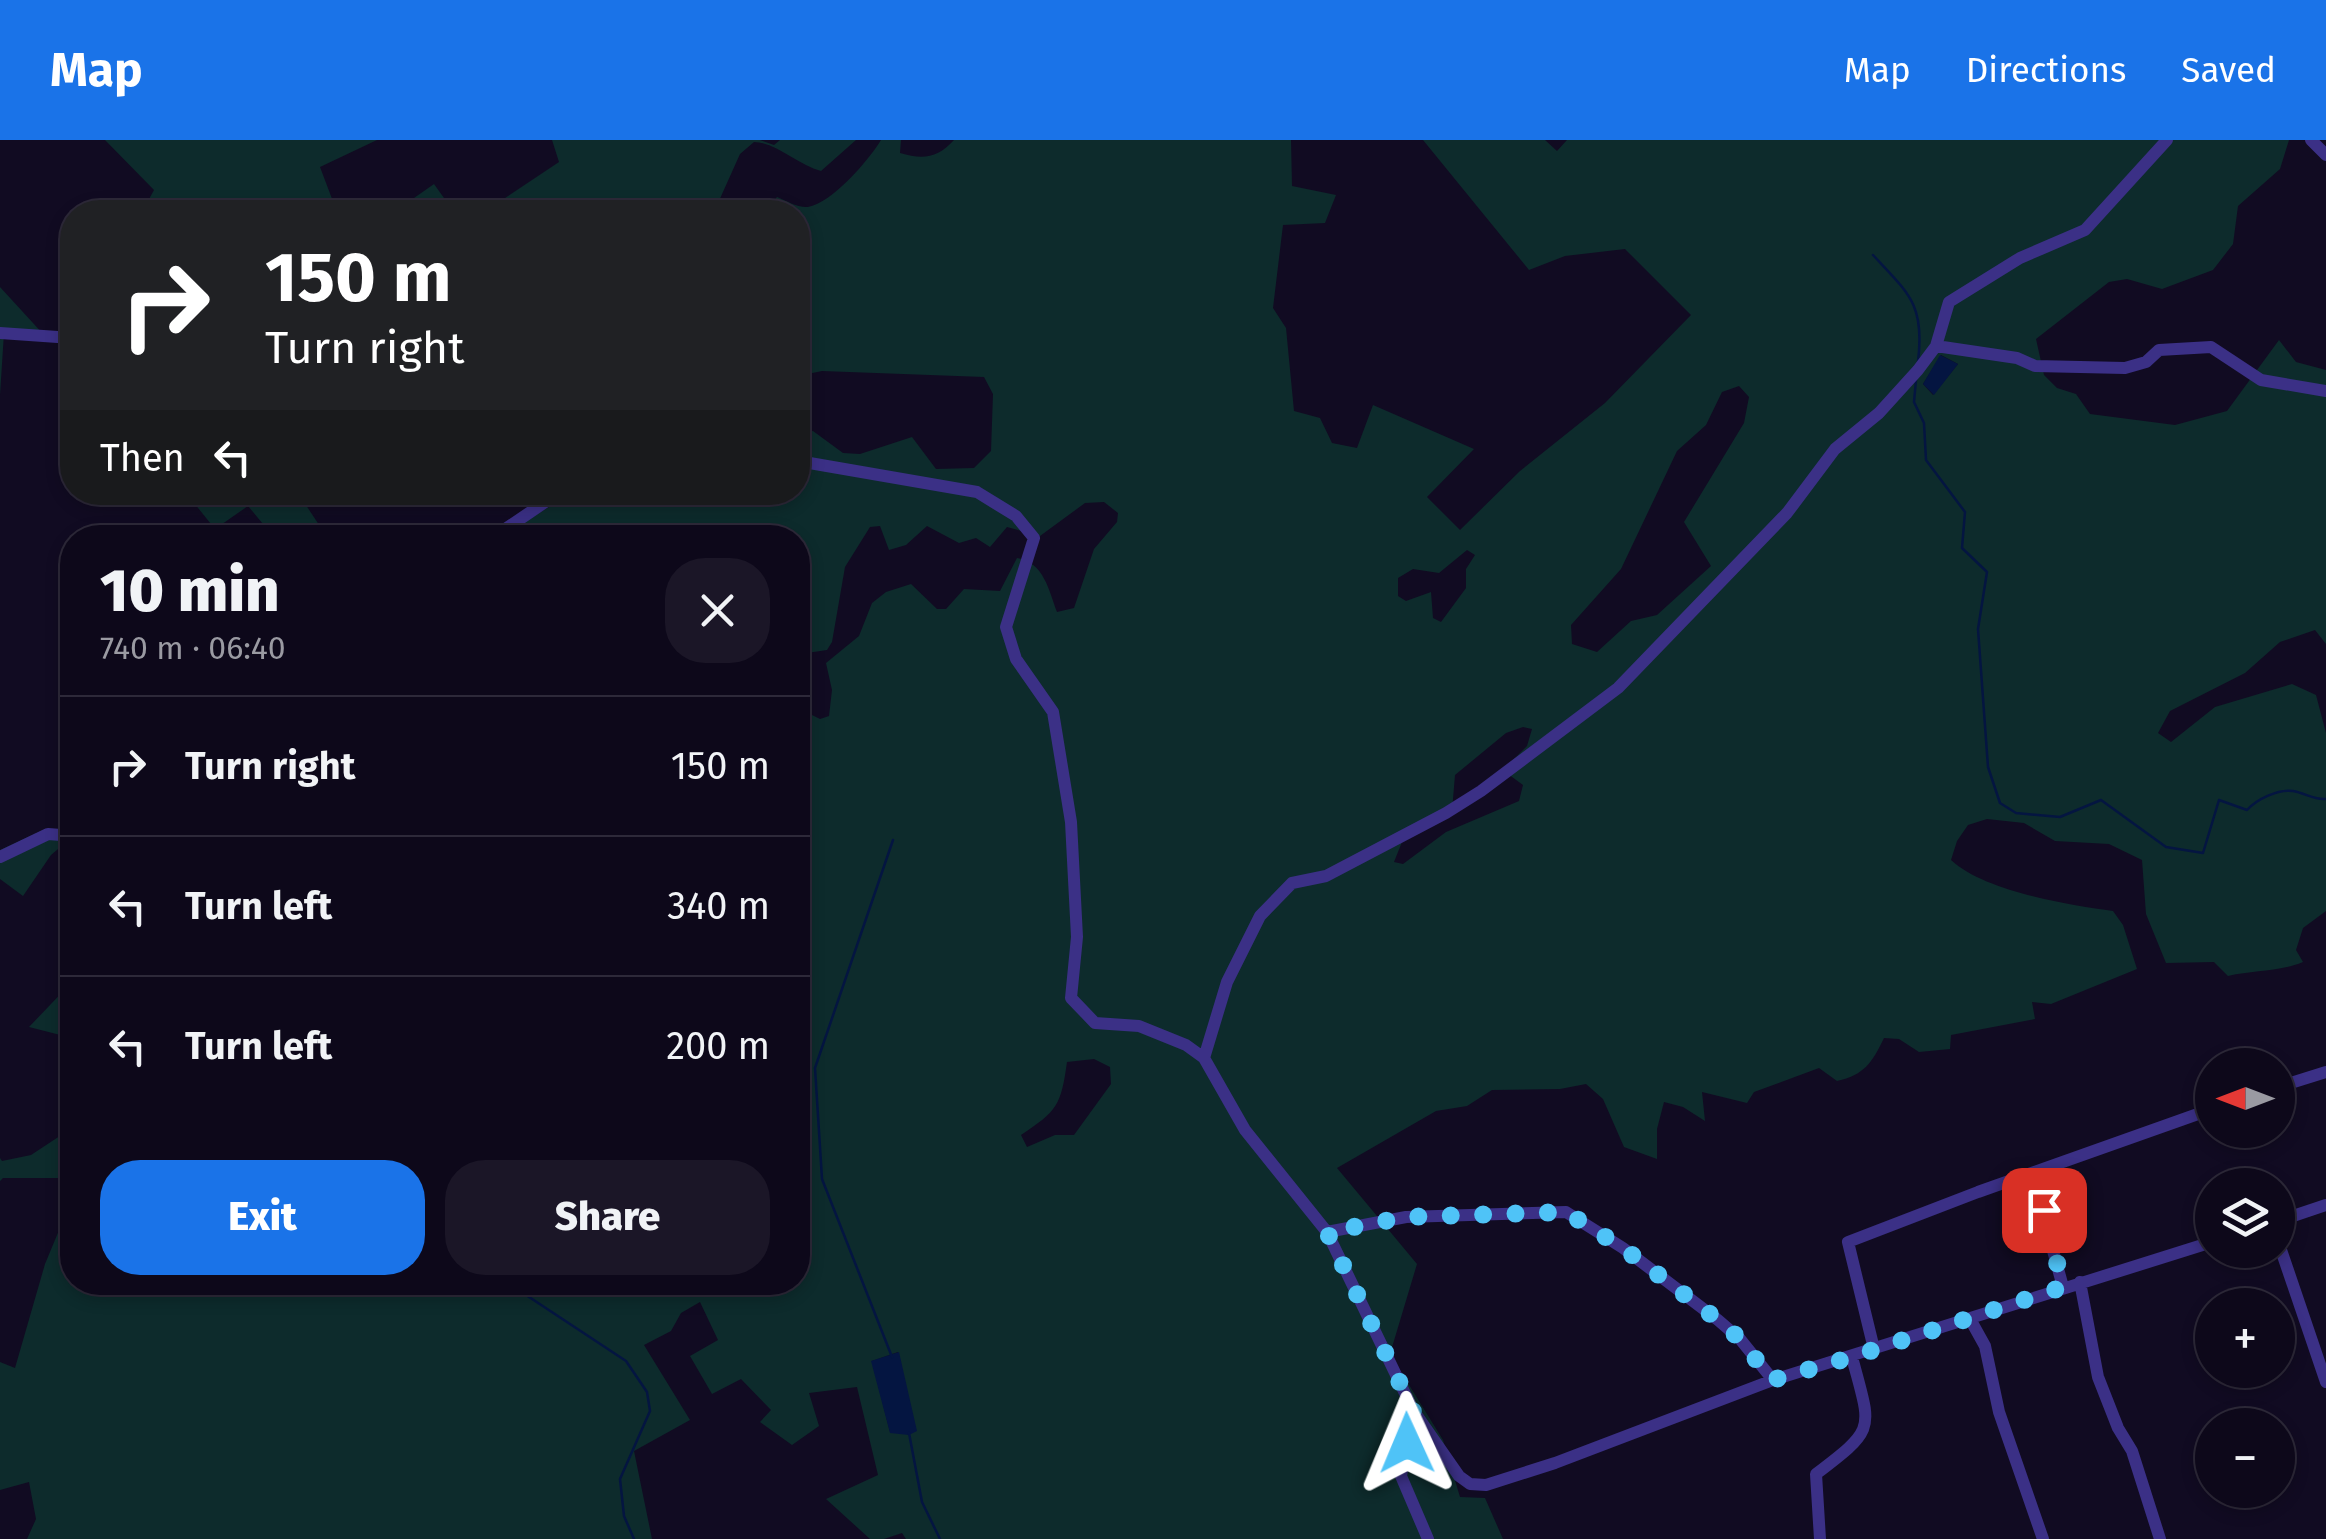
<!DOCTYPE html>
<html lang="en">
<head>
<meta charset="utf-8">
<style>
	body { margin:0; font-family:"Fira Sans",sans-serif; background:#1b1627; color:#f1f3f6; height:100vh; display:flex; flex-direction:column; font-size:38px; white-space:nowrap }
	* { box-sizing:border-box; margin:0 }
	p { font-size:32px; color:#9a9aa2 }
	.icon { flex:none; width:55px; height:55px; fill:none; stroke:currentColor; stroke-width:2; stroke-linecap:round; stroke-linejoin:round }
	.map { position:relative; flex:1; overflow:hidden }
	.details { position:absolute; left:60px; top:385px; width:750px; height:770px; display:flex; flex-direction:column; background:#0d081a; border-radius:40px; box-shadow:0 5px 15px #0003,0 0 0 2px #2d2939 }
	.details>* { flex:none }
	.top-card { position:absolute; left:60px; top:60px; width:750px; height:305px; border-radius:40px; box-shadow:0 5px 15px #0003,0 0 0 2px #2d2939; background:#202124; color:#fff; overflow:hidden }
	.needle { width:65px; rotate:270deg }
	.controls { position:absolute; left:2195px; top:908px; display:grid; gap:20px }
	.controls a { display:grid; place-items:center; width:100px; height:100px; border-radius:50%; background:#0d081a; box-shadow:0 5px 15px #0003,0 0 0 2px #2d2939; font-size:50px }
	.pin { position:absolute; display:grid; place-items:center; width:85px; height:85px; color:#fff; margin:-42px; border-radius:20px; box-shadow:0 5px 15px #0006 }
	.me { position:absolute; width:110px; margin:-55px; rotate:359deg; stroke-linejoin:round; filter:drop-shadow(0 0 8px #0008) }
	.turn { display:flex; align-items:center; gap:35px; height:210px; padding:0 40px; font-size:45px }
	.turn .icon { width:130px; height:130px; stroke-width:2.5 }
	.turn b { display:block; font-size:70px; line-height:85px }
	.then { display:flex; align-items:center; height:95px; padding:0 40px; background:#0003; gap:20px; font-size:38px }
	.round { display:grid; place-items:center; flex:none; width:105px; height:105px; border-radius:40px; background:#1b1627 }
	.headline { display:flex; align-items:center; justify-content:space-between; height:170px; padding:0 40px }
	h1 { font-size:60px; font-weight:800; line-height:75px }
	.action { display:flex; gap:20px; margin-top:auto; padding:20px 40px }
	.action a { flex:1; height:115px; border-radius:40px; background:#1a73e8; color:#fff; font-size:40px; font-weight:800; line-height:115px; text-align:center }
	.action a+a { background:#1b1627; color:#f1f3f6 }
	ul { padding:0; list-style:none }
	li { display:flex; align-items:center; gap:30px; height:140px; padding:0 40px; border-top:2px solid #2d2939 }
	li div { flex:1 }
	li b { display:block; font-size:38px }
	li em { font-style:normal }
	header { display:flex; align-items:center; gap:60px; box-sizing:border-box; height:140px; padding:0 50px; background:#1a73e8; color:#fff }
	header strong { font-size:48px }
	nav { display:flex; gap:55px; margin-inline-start:auto; font-size:35px }
	.map>svg:first-child { display:block }
	.green { fill:#0d2b2c; fill-rule:evenodd }
	.water { fill:#041541 }
	.lines { fill:none; stroke-linecap:round; stroke-linejoin:round }
	.stream { stroke:#041541; stroke-width:2.5 }
	.minor { stroke:#3b3086; stroke-width:12 }
	.route { stroke:#4fc3f7; stroke-width:18; stroke-dasharray:0 32.4 }
</style>
</head>
<body>
<header>
<strong>Map</strong>
<nav><a>Map</a><a>Directions</a><a>Saved</a></nav>
</header>
<div class="map">
<svg width="2326" height="1399" viewBox="0 0 2326 1399">
	<rect width="100%" height="100%" fill="#110b22"/>
	<path class="green" d="M105 0H377L320 27 337 72H142L154 50Z
		M552 0H760L774 5 780 0H856L821 31C798 25 776 2 754 2L740 14 714 72H484L559 22Z
		M881 0H901L900 13C923 20 938 18 954 0H1291L1292 46 1336 55 1325 83 1283 85 1273 168 1286 188 1294 271 1320 278 1332 303 1357 308 1373 265 1474 309 1427 357 1460 390 1520 331 1605 263 1691 175 1625 109 1565 116 1529 130 1423 0H1545L1557 11 1567 0H2289L2280 29 2238 66 2233 104 2213 130 2162 149 2127 139 2109 142 2036 199 2044 235 2057 248 2076 254 2090 274 2175 285 2227 271 2279 200 2296 222 2326 230V504L2315 490 2280 502 2245 533 2170 571 2158 593 2171 602 2215 567 2292 544 2316 555 2326 593V771L2303 788 2296 810 2303 822C2279 832 2254 830 2228 836L2214 822 2166 823 2146 774 2142 720 2109 704 2055 701 2024 683 1987 679 1968 685 1957 701 1951 720C1984 751 2068 765 2113 771L2123 785 2137 829 2051 864 2032 862 2035 879 1951 895 1950 909 1919 912 1899 899 1884 898C1872 923 1864 935 1837 941L1819 928 1754 952 1747 963 1702 952 1705 981 1683 967 1664 962 1657 989V1019L1624 1007 1603 959 1586 944 1560 949 1492 950 1467 966 1436 971 1337 1028 1417 1124 1390 1214 1443 1300 1460 1357 1485 1358 1503 1399H906L902 1393 884 1399H870L826 1359 878 1335 857 1247 809 1253 819 1286 792 1305 760 1282 771 1270 741 1239 712 1254 690 1216 718 1200 700 1162 681 1173 671 1191 644 1205 690 1280 634 1311 652 1399H27L36 1379 29 1342 0 1350V1222L15 1228 45 1124 72 1059V1142H798V531L812 575 820 579 829 576 832 550 826 523 859 496 872 463 886 452 911 444 937 469H946L964 449 1000 451 1017 418C1044 422 1049 451 1057 472L1074 468 1094 409 1117 382 1118 373 1104 362 1085 363 1040 396 1007 387 990 407 976 398 959 403 927 386 906 405 889 410 880 386 870 387 845 427 832 502 827 510 800 514 798 518V398L500 397 572 353 798 352V293L813 291 843 313 860 314 912 297 936 329 974 328 991 311 993 254 984 237 822 231 798 236V72H765L777 57C787 61 798 68 808 67 832 63 869 20 881 0ZM1941 215 1958 224 1933 255 1923 244ZM1739 246 1749 257 1744 283 1684 382 1711 426 1657 475 1631 481 1597 512 1572 504 1571 485 1621 429 1677 311 1706 285 1722 252ZM1467 410 1475 415 1466 429V448L1441 482 1433 478 1431 452 1406 461 1398 456V438L1413 429 1439 433ZM1523 587 1532 589 1527 606 1508 625V634L1523 645 1519 661 1446 692 1403 724 1394 722 1404 697 1452 671 1455 635 1506 593ZM1094 919 1110 927 1111 944 1074 995H1055L1027 1007 1021 995C1057 971 1061 966 1067 922ZM898 1212 890 1292 872 1221Z
		M434 44 454 72H394Z
		M0 147 44 195 4 193 0 255Z
		M186 353H298L327 397H274L248 366 215 389Z
		M43 690 71 698 51 715 23 756 0 739V710Z
		M72 842V898L29 887Z
		M72 988V1038H3L0 1041V1018L2 1021 31 1015Z"/>
	<path class="water" d="M1940 215 1958 224 1934 255 1923 244Z
		M899 1212 917 1291 909 1295 890 1293 871 1221Z"/>
	<g class="lines">
		<path class="stream" d="M1873 115C1909 154 1925 164 1918 222
			M1916 240 1914 262 1924 283 1926 320 1965 372 1962 408 1987 432 1978 489 1988 627 2000 663 2016 673 2060 677 2101 660 2166 707 2203 713 2219 660 2247 670C2257 659 2278 649 2293 651 2305 653 2313 660 2326 659
			M442 1142 449 1147 520 1151 626 1221 647 1252 650 1271 620 1339 624 1376 634 1399
			M892 1217 822 1039 815 928 893 700
			M909 1293 922 1362 940 1399"/>
		<path class="minor" d="M2311 0 2326 15
			M0 193 72 198
			M1936 206 2017 218 2035 226 2125 228 2146 222 2159 210 2211 207 2261 240 2326 251
			M798 321 977 352 1016 376 1034 398 1006 487 1016 519 1053 572 1071 682 1077 797 1071 858 1095 883 1139 886 1186 905 1204 918 1245 990 1327 1092 1413 1270 1459 1336 1470 1344 1486 1345 1555 1323 1773 1240 2212 1102
			M492 398 560 352
			M0 717 48 694 61 695 72 691
			M1204 918 1227 842 1260 776 1292 743 1326 736 1446 673 1481 651 1618 548 1787 373 1835 309 1879 273 1918 230 1936 206 1949 162 2020 118 2085 90 2167 0
			M2278 947 2326 932
			M2032 1034 2063 1147
			M2278 1081 2326 1065
			M1327 1092 1406 1077 1566 1072 1623 1108 1718 1180 1740 1199 1773 1240
			M2278 1101 2326 1242
			M2080 1142 2098 1237 2118 1288 2132 1311 2160 1399
			M1970 1179 1985 1206 1999 1272 2043 1399
			M1874 1209 1848 1102 1978 1052 2212 969
			M1413 1270 1401 1336 1428 1399
			M1820 1399 1816 1334C1878 1287 1871 1290 1852 1217"/>
	</g>
	<g class="lines">
		<path class="route" d="M1407 1303 1413 1270 1327 1092 1406 1077 1566 1072 1623 1108 1718 1180 1740 1199 1772 1240 1852 1217 2063 1147 2044 1070"/>
	</g>
</svg>
<div class="controls">
<a><svg class="needle" viewBox="-14 -14 28 28"><path d="M0-13l5 13h-10z" fill="#e53935"/><path d="M0 13l5-13h-10z" fill="#9a9aa2"/></svg></a>
<a><svg class="icon" aria-label="layers" viewBox="0 0 24 24"><path d="M12 4l9 5-9 5-9-5zM3 14l9 5 9-5"/></svg></a>
<a>+</a>
<a>−</a>
</div>
<div class="pin" style="left:2044px;top:1070px;background:#d93025"><svg class="icon" aria-label="arrive" viewBox="0 0 24 24"><path d="M6 21V4h12l-3 4 3 4H6"/></svg></div>
<svg class="me" style="left:1407px;top:1303px" viewBox="-20 -20 40 40"><path d="M0-17L14 15 0 8-14 15z" fill="#4fc3f7" stroke="#fff" stroke-width="4"/></svg>
<div class="top-card">
<div class="turn"><svg class="icon" aria-label="right" viewBox="0 0 24 24"><path d="M7 20v-9h11M14 6l5 5-5 5"/></svg><div><b>150 m</b>Turn right</div></div>
<div class="then">Then<svg class="icon" aria-label="left" viewBox="0 0 24 24"><path d="M17 20v-9H6M10 6l-5 5 5 5"/></svg></div>
</div>
<section class="details">
<div class="headline"><div><h1>10 min</h1><p>740 m · 06:40</p></div><a class="round"><svg class="icon" aria-label="close" viewBox="0 0 24 24"><path d="M6 6l12 12M18 6L6 18"/></svg></a></div>
<ul>
<li><svg class="icon" aria-label="right" viewBox="0 0 24 24"><path d="M7 20v-9h11M14 6l5 5-5 5"/></svg><div><b>Turn right</b></div><em>150 m</em></li>
<li><svg class="icon" aria-label="left" viewBox="0 0 24 24"><path d="M17 20v-9H6M10 6l-5 5 5 5"/></svg><div><b>Turn left</b></div><em>340 m</em></li>
<li><svg class="icon" aria-label="left" viewBox="0 0 24 24"><path d="M17 20v-9H6M10 6l-5 5 5 5"/></svg><div><b>Turn left</b></div><em>200 m</em></li>
</ul>
<div class="action"><a>Exit</a><a>Share</a></div>
</section>
</div>
</body>
</html>
